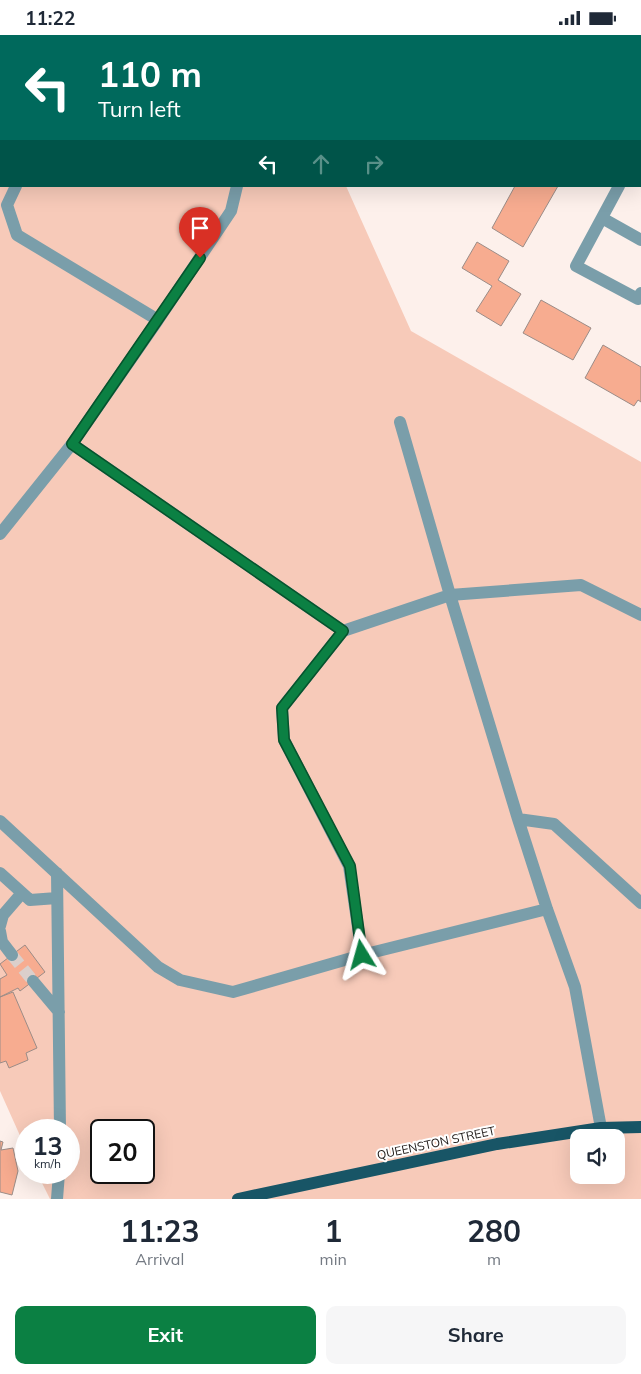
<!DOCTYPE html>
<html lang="en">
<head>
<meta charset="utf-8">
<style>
	body { margin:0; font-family:Mulish,sans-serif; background:#f6f6f7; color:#1f2937; height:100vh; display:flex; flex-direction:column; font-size:19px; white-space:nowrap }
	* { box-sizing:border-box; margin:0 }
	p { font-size:16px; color:#747a83 }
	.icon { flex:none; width:28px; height:28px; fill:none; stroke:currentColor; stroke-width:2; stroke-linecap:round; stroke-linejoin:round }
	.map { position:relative; height:1164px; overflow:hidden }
	.details { display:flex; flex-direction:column; background:#fff; flex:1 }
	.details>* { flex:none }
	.top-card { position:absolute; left:0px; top:0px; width:641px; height:152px; box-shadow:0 5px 20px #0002; background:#00695c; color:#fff; overflow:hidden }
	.controls { position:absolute; left:570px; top:1094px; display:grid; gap:10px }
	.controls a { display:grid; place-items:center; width:55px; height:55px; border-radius:10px; background:#fff; box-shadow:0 5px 20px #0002; font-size:25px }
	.speed { position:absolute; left:15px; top:1084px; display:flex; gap:10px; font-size:25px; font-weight:700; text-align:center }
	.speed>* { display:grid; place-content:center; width:65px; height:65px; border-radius:50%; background:#fff; box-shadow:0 5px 20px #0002; line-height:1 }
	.speed small { font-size:12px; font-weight:400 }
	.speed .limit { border:2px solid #111; border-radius:8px; background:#fff; color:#111 }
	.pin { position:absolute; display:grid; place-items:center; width:42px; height:42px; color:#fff; margin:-51px -21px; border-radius:50% 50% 50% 0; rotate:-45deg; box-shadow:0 0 5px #0007 }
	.pin .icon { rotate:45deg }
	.me { position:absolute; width:55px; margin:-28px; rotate:352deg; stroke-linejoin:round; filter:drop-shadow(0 0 4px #0008) }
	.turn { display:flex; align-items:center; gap:18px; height:105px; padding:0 15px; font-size:22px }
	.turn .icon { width:65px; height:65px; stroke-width:2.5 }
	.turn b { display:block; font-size:35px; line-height:42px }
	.lanes { display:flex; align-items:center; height:48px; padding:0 15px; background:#0003; justify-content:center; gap:25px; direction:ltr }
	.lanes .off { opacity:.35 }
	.eta { display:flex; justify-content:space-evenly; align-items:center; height:85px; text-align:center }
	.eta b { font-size:30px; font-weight:700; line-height:35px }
	.primary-button { display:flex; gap:10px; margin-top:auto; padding:10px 15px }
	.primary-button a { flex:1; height:58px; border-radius:10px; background:#0b8043; color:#fff; font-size:20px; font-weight:700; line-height:58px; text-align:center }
	.primary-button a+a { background:#f6f6f7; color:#1f2937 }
	.status { display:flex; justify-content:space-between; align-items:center; height:35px; padding:0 25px; background:#fff; direction:ltr }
	.status svg { height:14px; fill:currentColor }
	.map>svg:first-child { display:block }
	.green { fill:#f7cab9; fill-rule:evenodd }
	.building { fill:#f7ac90; stroke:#9b8c87 }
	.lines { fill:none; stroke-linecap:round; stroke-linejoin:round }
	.minor-tunnel { stroke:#dbcfcb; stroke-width:12; stroke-dasharray:12 6; stroke-linecap:butt }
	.minor { stroke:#7a9eaa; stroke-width:12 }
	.major { stroke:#185566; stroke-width:12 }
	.route-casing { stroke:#07532c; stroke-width:12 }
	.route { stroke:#0b8043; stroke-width:9 }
	.labels { text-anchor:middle; stroke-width:4; stroke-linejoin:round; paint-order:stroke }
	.street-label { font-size:12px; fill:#1d1715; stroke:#fff }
</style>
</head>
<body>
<div class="status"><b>11:22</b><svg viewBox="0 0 49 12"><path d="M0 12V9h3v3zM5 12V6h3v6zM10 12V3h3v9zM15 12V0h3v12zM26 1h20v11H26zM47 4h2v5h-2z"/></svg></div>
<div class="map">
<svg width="641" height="1164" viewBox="0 0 641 1164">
	<rect width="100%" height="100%" fill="#fdf0eb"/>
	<path class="green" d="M0 0 97 1H1V151H346L411 296 641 427V1164H50L37 1138H69V1095H26V1114L0 1056ZM101 1095H144V1138H101ZM579 1102H616V1140H579Z"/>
	<path class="building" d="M620 0H641V25L640 1H620Z
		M515 151H558L523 212 492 193Z
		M477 207 509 226 498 245 521 259 501 291 476 276 492 251 462 233Z
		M541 265 591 293 573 325 523 298Z
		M603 310 641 332V367L638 365 634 371 585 343Z
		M25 910 45 937 20 956 18 953 0 962V944L7 940 0 929Z
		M13 957 37 1013 26 1018 28 1025 9 1033 6 1026 0 1028V962Z
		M0 1106 3 1107 1 1115 13 1113 18 1136 12 1160 0 1157Z"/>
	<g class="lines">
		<path class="minor-tunnel" d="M12 920 33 946"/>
		<path class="minor" d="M170 0 172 1
			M541 0 543 1
			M466 1 467 0
			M640 57H641
			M640 112 641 111
			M16 151 7 170 17 200 158 285 231 176 237 151
			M619 151 576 231 638 264 641 258
			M602 183 641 205
			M400 387 450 560 518 784 547 874 575 952 601 1093
			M72 409 343 596
			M0 499 72 409 158 285
			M518 784 554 789 641 868
			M0 786 158 932 180 945 233 957 362 920 547 874
			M0 838 30 865 57 863
			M57 838 60 1095
			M0 891 3 880 22 858
			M0 896 2 907 12 920
			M362 920 349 831 284 705 282 673 343 596 450 560 581 550 641 580
			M33 946 59 977
			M57 1164 59 1138"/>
		<path class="major" d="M238 1164 497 1109 601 1093 641 1092"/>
	</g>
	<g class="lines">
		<g class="route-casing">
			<path id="route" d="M200 223 72 409 343 596 282 673 284 705 350 831 362 920"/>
		</g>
		<use href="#route" class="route"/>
	</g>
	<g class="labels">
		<g class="street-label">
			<text transform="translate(436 1108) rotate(-12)" y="4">QUEENSTON STREET</text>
		</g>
	</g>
</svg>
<div class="controls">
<a><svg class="icon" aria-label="sound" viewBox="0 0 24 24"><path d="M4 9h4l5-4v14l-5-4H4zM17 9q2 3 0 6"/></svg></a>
</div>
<div class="speed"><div>13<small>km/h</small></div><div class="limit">20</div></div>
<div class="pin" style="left:200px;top:223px;background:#d93025"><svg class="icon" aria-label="arrive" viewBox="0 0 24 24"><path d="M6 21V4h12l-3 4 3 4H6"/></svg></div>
<svg class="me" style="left:362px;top:920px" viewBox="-20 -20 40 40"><path d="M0-17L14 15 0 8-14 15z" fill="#0b8043" stroke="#fff" stroke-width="4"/></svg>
<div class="top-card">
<div class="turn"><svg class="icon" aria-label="left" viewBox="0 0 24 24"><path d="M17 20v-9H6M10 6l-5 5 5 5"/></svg><div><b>110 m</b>Turn left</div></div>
<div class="lanes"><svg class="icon" aria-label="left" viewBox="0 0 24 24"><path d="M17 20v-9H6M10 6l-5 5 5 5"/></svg><svg class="icon off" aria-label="ahead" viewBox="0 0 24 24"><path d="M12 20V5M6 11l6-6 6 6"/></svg><svg class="icon off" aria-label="right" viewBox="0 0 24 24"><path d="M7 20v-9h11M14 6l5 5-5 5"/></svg></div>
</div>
</div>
<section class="details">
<div class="eta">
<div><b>11:23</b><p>Arrival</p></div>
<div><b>1</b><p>min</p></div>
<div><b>280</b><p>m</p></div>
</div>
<div class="primary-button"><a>Exit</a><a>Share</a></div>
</section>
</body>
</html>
